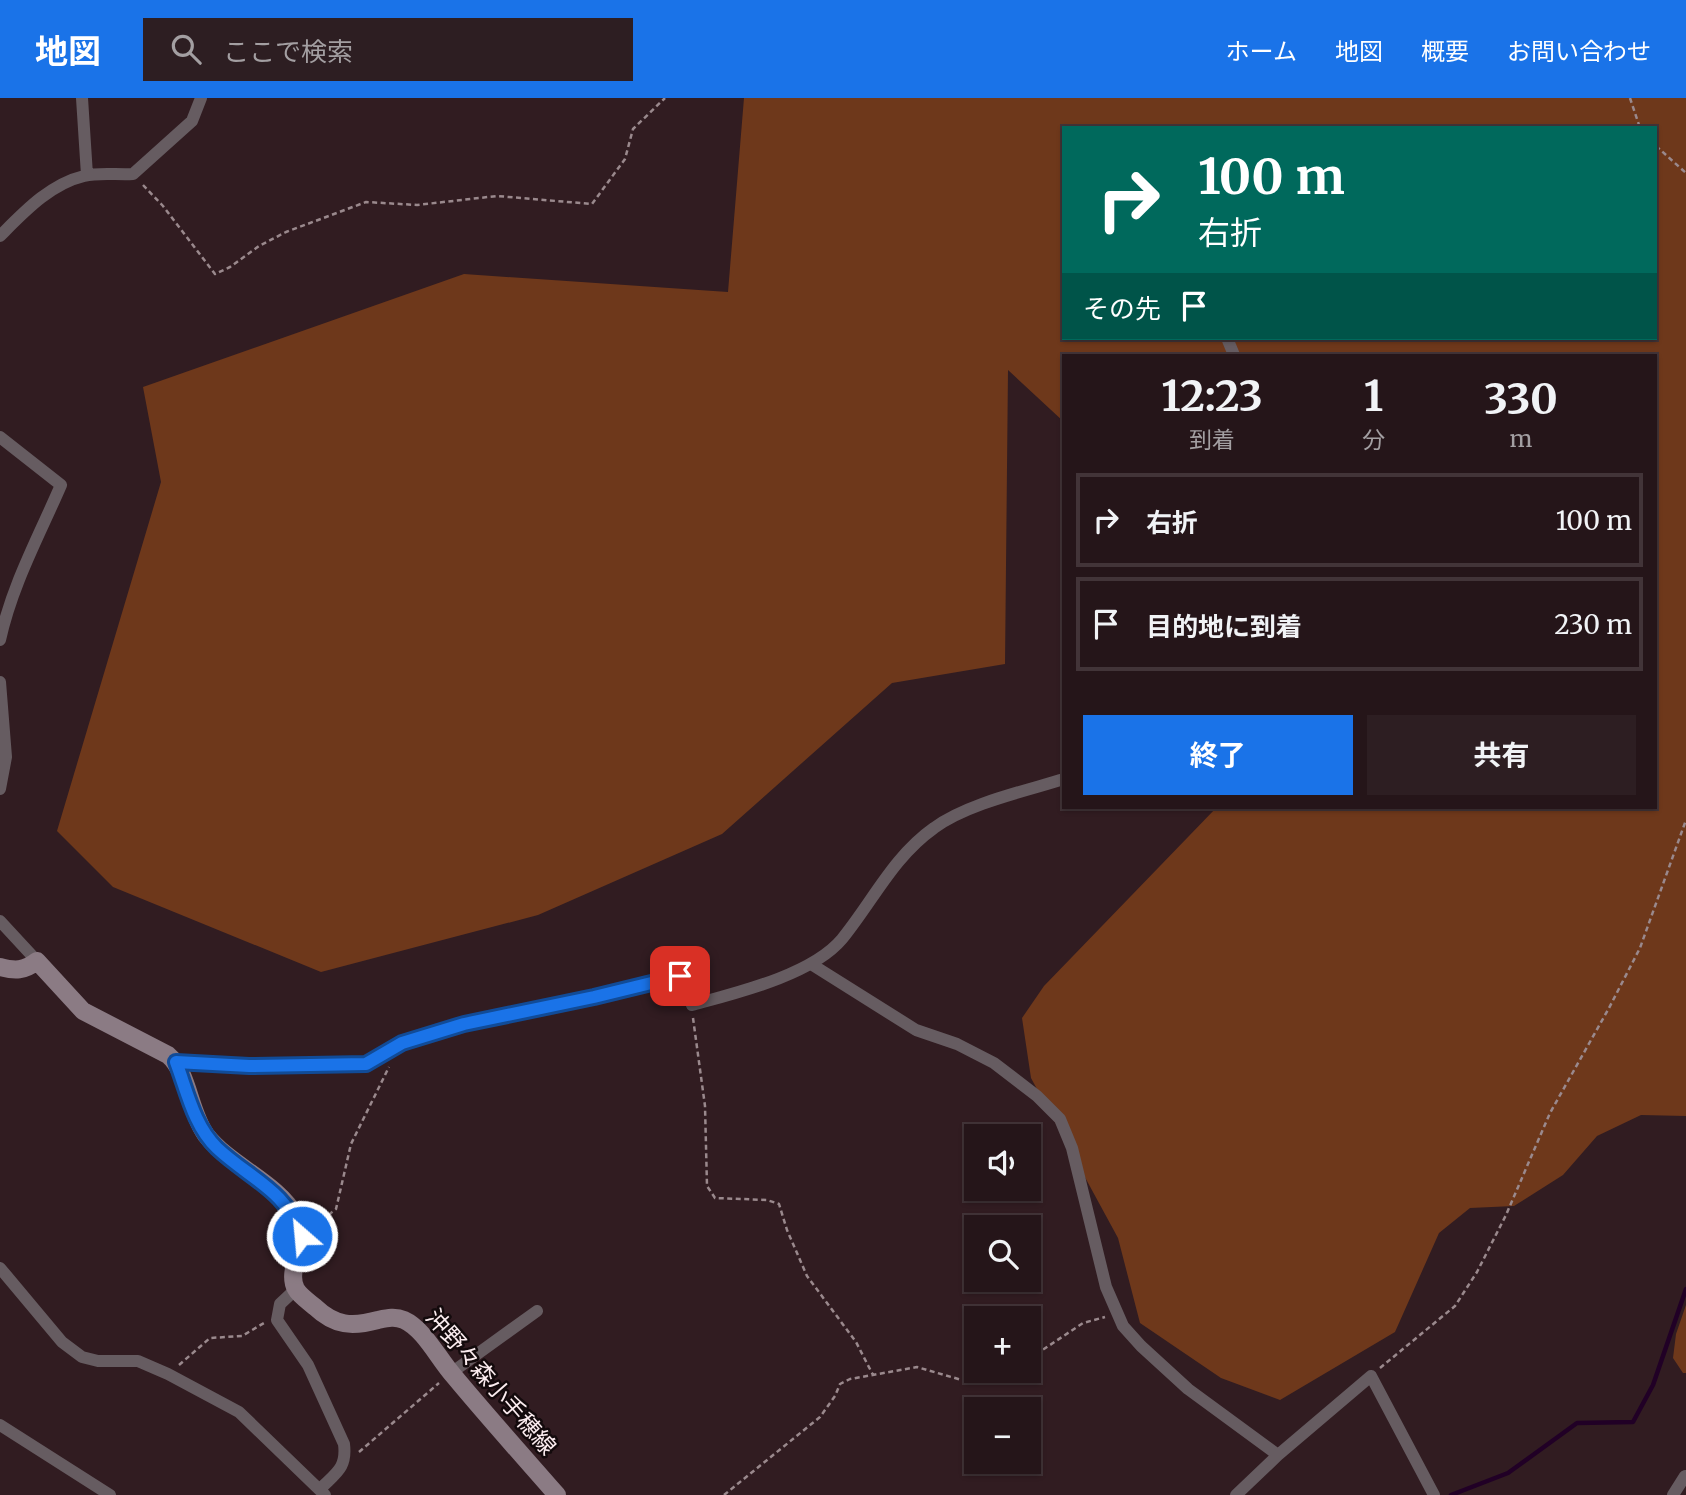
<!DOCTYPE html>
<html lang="ja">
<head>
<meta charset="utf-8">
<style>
	body { margin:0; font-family:Merriweather,"Noto Sans JP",serif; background:#2d1e22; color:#f1f3f6; height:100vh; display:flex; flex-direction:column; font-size:26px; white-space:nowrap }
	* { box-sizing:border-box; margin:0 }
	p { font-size:23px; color:#a39fa2 }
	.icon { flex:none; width:38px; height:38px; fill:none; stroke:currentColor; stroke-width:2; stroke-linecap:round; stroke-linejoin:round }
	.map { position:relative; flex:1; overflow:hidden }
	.side { position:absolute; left:1062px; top:256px; width:595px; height:455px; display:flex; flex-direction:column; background:#251519; border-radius:0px; box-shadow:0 2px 5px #0004,0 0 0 2px #423438 }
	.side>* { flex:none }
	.guide { position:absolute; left:1062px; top:28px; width:595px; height:214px; border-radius:0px; box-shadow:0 2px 5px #0004,0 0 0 2px #423438; background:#00695c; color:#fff; overflow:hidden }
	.controls { position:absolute; left:964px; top:1026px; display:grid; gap:14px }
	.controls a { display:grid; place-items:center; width:77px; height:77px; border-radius:0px; background:#251519; box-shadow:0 2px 5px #0004,0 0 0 2px #423438; font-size:35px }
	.pin { position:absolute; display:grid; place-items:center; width:60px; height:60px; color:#fff; margin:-30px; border-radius:14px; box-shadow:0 4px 10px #0006 }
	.me { position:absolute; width:77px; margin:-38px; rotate:333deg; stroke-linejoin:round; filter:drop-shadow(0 0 5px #0008) }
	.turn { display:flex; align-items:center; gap:24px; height:147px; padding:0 21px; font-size:32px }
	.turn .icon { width:91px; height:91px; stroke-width:2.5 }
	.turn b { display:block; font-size:49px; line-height:60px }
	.then { display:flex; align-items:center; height:66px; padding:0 21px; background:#0003; gap:14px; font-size:26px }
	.eta { display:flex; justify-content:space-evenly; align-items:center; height:119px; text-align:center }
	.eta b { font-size:42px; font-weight:700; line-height:49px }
	.primary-button { display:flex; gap:14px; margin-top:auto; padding:14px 21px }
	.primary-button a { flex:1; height:80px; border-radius:0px; background:#1a73e8; color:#fff; font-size:28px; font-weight:700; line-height:80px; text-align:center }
	.primary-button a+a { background:#2d1e22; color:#f1f3f6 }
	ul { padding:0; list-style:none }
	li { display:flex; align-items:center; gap:21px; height:94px; margin:0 14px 10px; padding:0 7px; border:4px solid #423438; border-radius:0px }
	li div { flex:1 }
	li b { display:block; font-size:26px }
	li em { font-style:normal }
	header { display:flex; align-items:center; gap:42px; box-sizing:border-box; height:98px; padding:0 35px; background:#1a73e8; color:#fff }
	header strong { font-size:33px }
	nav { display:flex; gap:38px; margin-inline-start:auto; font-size:24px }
	.search { width:490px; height:63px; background:#2d1e22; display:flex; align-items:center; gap:18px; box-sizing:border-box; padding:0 24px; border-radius:0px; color:#a39fa2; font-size:26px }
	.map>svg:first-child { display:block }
	.forest { fill:#6e381b; fill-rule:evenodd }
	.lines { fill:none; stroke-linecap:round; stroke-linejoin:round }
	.stream { stroke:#210026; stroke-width:4.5 }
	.path { stroke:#9a898d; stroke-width:2.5; stroke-dasharray:5 3.5; stroke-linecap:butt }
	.minor { stroke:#665c61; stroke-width:12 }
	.secondary { stroke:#8b7b84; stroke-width:18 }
	.route-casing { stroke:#114b97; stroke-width:18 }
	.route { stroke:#1a73e8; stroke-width:12 }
	.labels { text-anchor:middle; stroke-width:5; stroke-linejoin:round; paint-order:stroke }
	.street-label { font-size:23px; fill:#fbecef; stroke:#130a0c }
</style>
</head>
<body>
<header>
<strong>地図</strong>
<div class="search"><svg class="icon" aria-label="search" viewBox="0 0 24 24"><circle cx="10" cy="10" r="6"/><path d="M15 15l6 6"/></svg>ここで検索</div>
<nav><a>ホーム</a><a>地図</a><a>概要</a><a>お問い合わせ</a></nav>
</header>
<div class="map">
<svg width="1686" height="1397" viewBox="0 0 1686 1397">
	<rect width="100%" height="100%" fill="#311c21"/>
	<path class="forest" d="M744 0H1686V1018L1641 1017 1597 1038 1563 1077 1514 1108 1470 1110 1439 1135 1395 1234 1280 1302 1221 1280 1140 1225 1118 1140 1031 980 1022 920 1044 888 1217 709H1656V257H1064V324L1008 272 1005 566 892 585 722 736 538 817 321 874 113 789 57 733 161 384 143 289 464 176 728 194ZM1064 30H1656V240H1064Z
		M1686 1207V1275H1683L1673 1260 1676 1236Z"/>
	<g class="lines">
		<path class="stream" d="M1451 1397 1508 1375 1577 1325 1633 1324 1653 1287 1686 1191"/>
		<path class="path" d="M1630 0 1640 30
			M1656 48 1686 75
			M143 87 163 108 215 176 230 169 259 148 286 134 366 104 417 107 497 98 592 106 625 61 633 31 665 0
			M693 920 705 1008 707 1088 715 1100 767 1102 779 1106 787 1132 807 1178 856 1244 873 1277
			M315 1127 336 1111 351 1046 389 969
			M1029 1261 1083 1225 1105 1219
			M179 1267 210 1240 242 1238 264 1225
			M1380 1270 1455 1208 1477 1174 1506 1117 1550 1015 1609 910 1640 850 1686 722
			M359 1354 439 1285
			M724 1397 820 1319 835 1298 840 1286 850 1281 917 1269 972 1285 997 1279 1009 1272"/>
		<path class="minor" d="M82 0 87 77
			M0 138C24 114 50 86 84 78 99 74 117 77 133 76L192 23 201 0
			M1227 240 1234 257
			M0 339 61 387C39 438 12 487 0 542
			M0 584 6 659 0 691
			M0 823 37 863
			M811 866 916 932 957 946 994 965 1037 998 1060 1021 1072 1050 1106 1189 1123 1228 1141 1248 1188 1291 1278 1357
			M176 964 249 968 366 966 402 945 464 926 594 899 680 878 692 907C736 895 812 877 842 841 873 803 893 759 934 730 966 706 1025 693 1064 681
			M0 1170 62 1244 82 1259 98 1263H138L168 1276 239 1314 325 1397
			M296 1191 280 1206 277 1222 308 1267 344 1346C347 1370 336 1375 321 1390
			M451 1275 537 1213
			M0 1327 110 1397
			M1236 1397 1278 1357 1371 1278 1434 1397
			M1673 1397 1685 1378"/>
		<path class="secondary" d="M0 869C15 873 24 873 37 863L83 913 168 957C189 975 189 1013 206 1037 230 1068 278 1085 296 1119 310 1146 285 1171 296 1191 299 1197 309 1204 315 1209 335 1228 352 1229 378 1222 387 1220 395 1218 404 1222 424 1231 438 1260 453 1277 487 1318 522 1357 557 1397"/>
	</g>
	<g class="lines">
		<g class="route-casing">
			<path id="route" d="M302 1138C286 1092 250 1081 217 1050 194 1028 187 993 176 964L249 968 366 966 402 945 464 926 594 899 680 878"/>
		</g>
		<use href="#route" class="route"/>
	</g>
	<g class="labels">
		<g class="street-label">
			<text transform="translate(491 1284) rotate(49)" y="8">沖野々森小手穂線</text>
		</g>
	</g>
</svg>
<div class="controls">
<a><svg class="icon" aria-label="sound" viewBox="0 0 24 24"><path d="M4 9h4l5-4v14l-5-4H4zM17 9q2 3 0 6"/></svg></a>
<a><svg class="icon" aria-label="search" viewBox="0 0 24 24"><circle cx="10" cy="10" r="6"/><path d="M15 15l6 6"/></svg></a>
<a>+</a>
<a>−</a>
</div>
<div class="pin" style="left:680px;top:878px;background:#d93025"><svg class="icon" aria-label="arrive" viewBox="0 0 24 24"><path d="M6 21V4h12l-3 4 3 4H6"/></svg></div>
<svg class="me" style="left:302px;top:1138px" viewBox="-20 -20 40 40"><circle r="17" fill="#1a73e8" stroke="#fff" stroke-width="3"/><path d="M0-11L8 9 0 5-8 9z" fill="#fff"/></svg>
<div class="guide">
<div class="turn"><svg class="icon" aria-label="right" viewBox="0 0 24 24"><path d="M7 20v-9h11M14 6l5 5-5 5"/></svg><div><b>100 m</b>右折</div></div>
<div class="then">その先<svg class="icon" aria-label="arrive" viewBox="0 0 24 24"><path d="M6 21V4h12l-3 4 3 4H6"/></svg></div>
</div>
<section class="side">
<div class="eta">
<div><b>12:23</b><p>到着</p></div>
<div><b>1</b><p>分</p></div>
<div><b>330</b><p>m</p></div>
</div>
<ul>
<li><svg class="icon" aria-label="right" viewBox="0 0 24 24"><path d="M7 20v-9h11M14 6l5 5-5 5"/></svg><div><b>右折</b></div><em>100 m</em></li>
<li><svg class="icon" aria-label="arrive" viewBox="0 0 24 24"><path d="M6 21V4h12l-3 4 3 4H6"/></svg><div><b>目的地に到着</b></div><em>230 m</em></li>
</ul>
<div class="primary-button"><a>終了</a><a>共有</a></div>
</section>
</div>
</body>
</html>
